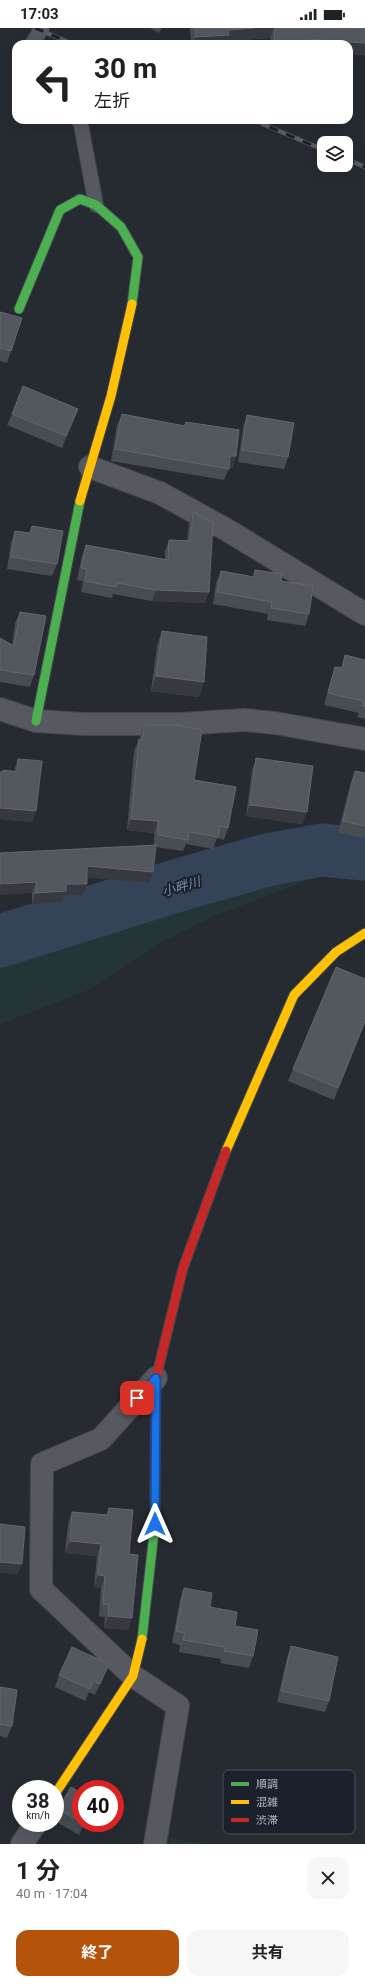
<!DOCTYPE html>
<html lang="ja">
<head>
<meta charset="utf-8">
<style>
	body { margin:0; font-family:Roboto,"Noto Sans JP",sans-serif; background:#f6f6f6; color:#202124; height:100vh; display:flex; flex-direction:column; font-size:15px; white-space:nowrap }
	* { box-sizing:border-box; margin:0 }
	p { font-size:13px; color:#757577 }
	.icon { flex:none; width:22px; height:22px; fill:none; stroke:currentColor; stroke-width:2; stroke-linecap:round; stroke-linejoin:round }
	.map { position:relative; height:1816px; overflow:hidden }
	.panel { display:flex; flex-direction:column; background:#fff; flex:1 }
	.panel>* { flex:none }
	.top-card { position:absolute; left:12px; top:12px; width:341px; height:84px; border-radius:12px; box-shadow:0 4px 16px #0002; background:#fff; color:#202124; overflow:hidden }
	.fabs { position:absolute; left:317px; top:108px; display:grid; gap:8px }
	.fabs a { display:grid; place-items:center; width:36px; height:36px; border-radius:8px; background:#fff; box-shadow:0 4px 16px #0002; font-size:20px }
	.speed { position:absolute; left:12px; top:1752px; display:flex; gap:8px; font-size:20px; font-weight:700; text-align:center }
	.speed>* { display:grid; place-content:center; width:52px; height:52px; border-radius:50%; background:#fff; box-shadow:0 4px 16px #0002; line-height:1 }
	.speed small { font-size:10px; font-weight:400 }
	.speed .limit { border:6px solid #d22; background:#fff; color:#111 }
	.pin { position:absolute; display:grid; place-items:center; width:34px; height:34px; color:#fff; margin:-17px; border-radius:8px; box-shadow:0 2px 6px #0006 }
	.me { position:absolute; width:44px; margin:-22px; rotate:0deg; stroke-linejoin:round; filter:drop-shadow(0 0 3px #0008) }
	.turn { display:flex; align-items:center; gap:14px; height:84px; padding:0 16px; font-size:18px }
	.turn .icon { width:52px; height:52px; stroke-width:2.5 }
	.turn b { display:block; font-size:28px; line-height:34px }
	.round { display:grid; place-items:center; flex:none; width:42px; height:42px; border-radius:12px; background:#f6f6f6 }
	.overview { display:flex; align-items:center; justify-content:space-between; height:68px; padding:0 16px }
	h1 { font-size:24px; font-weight:700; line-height:30px }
	.cta { display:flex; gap:8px; margin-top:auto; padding:8px 16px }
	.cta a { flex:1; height:46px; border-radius:12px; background:#b45309; color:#fff; font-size:16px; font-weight:700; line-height:46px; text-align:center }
	.cta a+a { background:#f6f6f6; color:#202124 }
	.status { display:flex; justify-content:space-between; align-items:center; height:28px; padding:0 20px; background:#fff; direction:ltr }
	.status svg { height:11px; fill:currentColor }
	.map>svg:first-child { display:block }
	.green { fill:#253537 }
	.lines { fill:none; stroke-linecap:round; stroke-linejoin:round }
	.river { stroke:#354359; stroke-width:53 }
	.lane-casing { stroke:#42464b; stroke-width:16 }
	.street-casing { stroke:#42464b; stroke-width:24 }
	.fast-casing { stroke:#42464b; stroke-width:11 }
	.slow-casing { stroke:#42464b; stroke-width:11 }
	.jam-casing { stroke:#42464b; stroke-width:11 }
	.lane { stroke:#565960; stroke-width:14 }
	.street { stroke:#565960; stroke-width:22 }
	.fast { stroke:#4caf50; stroke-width:9 }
	.slow { stroke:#ffc107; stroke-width:9 }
	.jam { stroke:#c62828; stroke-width:9 }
	.rail-casing { stroke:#5a5d64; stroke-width:4.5 }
	.rail { stroke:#1b212c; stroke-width:3; stroke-dasharray:9; stroke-linecap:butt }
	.wall { fill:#484c53 }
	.shaded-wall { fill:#363a40 }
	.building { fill:#53585f; stroke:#62666f }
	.route-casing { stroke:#114b97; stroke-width:10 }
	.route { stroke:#1a73e8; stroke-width:7 }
	.labels { text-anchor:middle; stroke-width:4; stroke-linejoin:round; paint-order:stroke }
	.water-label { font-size:13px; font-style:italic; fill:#798daa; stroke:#1b212c }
	.key { fill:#1b212c; stroke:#484e5a; stroke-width:1 }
	.key-label { font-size:11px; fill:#b0b7c4 }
</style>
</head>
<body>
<div class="status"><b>17:03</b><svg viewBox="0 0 49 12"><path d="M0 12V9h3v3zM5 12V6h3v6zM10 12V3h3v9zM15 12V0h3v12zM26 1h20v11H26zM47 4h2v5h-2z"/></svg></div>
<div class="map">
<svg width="365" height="1816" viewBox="0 0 365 1816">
	<rect width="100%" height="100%" fill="#262b32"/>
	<path class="green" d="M326 845 214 888 162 914 86 963 0 996V899L108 892 228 855Z
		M170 1810 203 1816H169Z"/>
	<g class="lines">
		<path class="river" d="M0 913 182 856 267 832 321 822 365 826"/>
		<g class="lane-casing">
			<path id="lane" d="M32 16 42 0
				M79 92 81 97 96 177"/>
		</g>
		<g class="street-casing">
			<path id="street" d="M90 439 160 465 227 502 365 586
				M0 681 36 693 84 696H180L244 692 275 695 365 711
				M22 1816 36 1795
				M155 1816 178 1678 133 1648 41 1561 42 1436 101 1411 156 1350"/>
		</g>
		<g class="fast-casing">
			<path id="fast" d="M19 281 60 182 80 171 96 177 121 199 138 229 132 276
				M36 693 80 473
				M142 1611 155 1496V1454"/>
		</g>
		<g class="slow-casing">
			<path id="slow" d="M80 473 111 368 132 276
				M226 1123 294 967 336 924 365 905
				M55 1766 133 1648 142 1611"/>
		</g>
		<g class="jam-casing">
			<path id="jam" d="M155 1454 156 1350 183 1240 226 1123"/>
		</g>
		<use href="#lane" class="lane"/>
		<use href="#street" class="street"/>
		<use href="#fast" class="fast"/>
		<use href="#slow" class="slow"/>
		<use href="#jam" class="jam"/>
		<g class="rail-casing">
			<path id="rail" d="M35 0 73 16
				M253 92 324 122
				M346 131 365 139"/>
		</g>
		<use href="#rail" class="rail"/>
	</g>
	<path class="wall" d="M150 0H162L159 5Z
		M190 0H365V27L349 26V16H270V10L226 13 225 16H191Z
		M0 284 11 323 7 335 0 333Z
		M78 381 62 420 7 397 12 386Z
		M122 386 184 398 186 394 236 428 232 440H229L224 452 111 433 117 397Z
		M247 387 288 429 284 441 238 434 243 399Z
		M193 484 209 564 205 575 152 573 113 566 112 570 81 564 83 553 77 552 82 528 86 517 165 532V523L169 512 187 513 189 495Z
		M32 498 57 536 52 548 7 541 11 515 15 503 29 505Z
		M255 542 281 553 309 586 305 598 267 592 268 586 213 576 216 555 221 543 253 549Z
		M20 584 34 647 30 659 0 654V610L12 617 15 595Z
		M162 603 199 669 151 663 157 618Z
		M345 627 365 632V691L357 689 359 685 324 677 331 651 335 639 341 640Z
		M144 697 194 752 228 800 224 812 217 810 213 821 186 816 183 823 156 819 149 855 87 849V856L83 867H65L62 874 32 876V865L0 825 154 818V805L127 802 134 723 139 711H140V708Z
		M256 730 302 796 246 788 252 742Z
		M18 731 32 794 0 791V744H2L3 742 14 743Z
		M355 743 365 745V808L364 811 338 804 351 754Z
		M365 995 334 1072 288 1053 293 1041Z
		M109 1480 129 1526 128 1602 104 1600 105 1589 99 1588 101 1560 94 1559 97 1528 65 1525 68 1496 72 1484 106 1487Z
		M184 1560 235 1598 253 1628 249 1640 220 1635 221 1631 179 1624 180 1617 172 1615 180 1572Z
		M291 1618 329 1673 325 1684 277 1674 287 1630Z
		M109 1636 104 1647 95 1667 89 1664 85 1673 55 1659 59 1647Z
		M0 1659 12 1698 7 1710 0 1708Z
		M81 1765V1795H86L79 1807 55 1793V1788L58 1781Z"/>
	<path class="shaded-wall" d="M253 0H274L270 10 226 13 225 16H193L196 9 228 2Z
		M305 11 365 15V27L349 26V16H303Z
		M78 381 73 393 62 420 66 408Z
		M230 428H236L232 440 226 439Z
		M156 562 209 564 205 575 152 573Z
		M156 648 204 654 199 669 151 663Z
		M250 777 307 784 302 796 246 788Z
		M0 780 36 783 32 794 0 791Z
		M131 791 158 793 154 805 127 802Z
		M87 838 153 844 149 855 83 849Z
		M36 854 32 865 0 867V856Z
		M66 856H87L83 867H65L62 874 32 876 36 865Z
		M365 993V995L334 1072 338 1060Z
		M70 1513 101 1516 97 1528 65 1525Z
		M0 1534 22 1536 18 1546 0 1545Z
		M98 1547 105 1548 101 1560 94 1559Z
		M108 1588 132 1590 128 1602 104 1600Z
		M83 1795H86L79 1807Z"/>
	<path class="building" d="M195 0H253L228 2 229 7 196 9Z
		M275 0H365V15L305 11V16H274Z
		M0 284 22 290 11 323 0 320Z
		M23 358 78 381 66 408 12 386Z
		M122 386 185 398 186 394 239 402 236 428H230L229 441 115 421Z
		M247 387 294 395 288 429 242 422Z
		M193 484 213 495 209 564 156 562 117 555 116 559 85 553 87 541 81 540 86 517 168 532 169 512 190 513Z
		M32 498 63 503 57 536 11 529 15 503 30 505Z
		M255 542 282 546 281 553 313 558 309 586 271 580 272 574 217 564 221 543 254 549Z
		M20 584 46 588 34 647 0 642V610L14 618Z
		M162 603 207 609 204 654 156 648Z
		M345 627 365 632V678H362L363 673 328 665 335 639 342 640Z
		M144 697H177L202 702 194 752 236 759 228 800 220 798 218 809 189 804 188 812 158 807V793L131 791 139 711 142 712Z
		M256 730 313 738 307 784 250 777Z
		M18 731 42 733 36 783 0 780V744H3V742L17 744Z
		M355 743 365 745V798L343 793Z
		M156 817 153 844 87 838V856H66V863L36 865V854L0 856V825Z
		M336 939 365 951V993L338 1060 293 1041Z
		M109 1480 133 1482 129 1526 138 1527 132 1590 108 1588 109 1577 103 1576 105 1548 98 1547 101 1516 70 1513 72 1484 108 1487Z
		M0 1496 25 1499 22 1536 0 1534Z
		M184 1560 212 1565 210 1579 237 1584 235 1598 258 1602 253 1628 224 1623 225 1619 183 1612 185 1605 176 1603Z
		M291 1618 338 1629 329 1673 281 1663Z
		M72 1619 109 1636 100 1656 93 1653 90 1661 59 1647Z
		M0 1659 17 1662 12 1698 0 1696Z
		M71 1759 81 1765V1794L58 1781Z"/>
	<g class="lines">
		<g class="route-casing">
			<path id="route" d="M137 1370 156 1350 155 1496"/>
		</g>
		<use href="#route" class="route"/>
	</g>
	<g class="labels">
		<g class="water-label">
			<text transform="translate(181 858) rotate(-17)" y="5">小畔川</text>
		</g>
	</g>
	<rect x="223" y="1742" width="132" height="64" rx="6" class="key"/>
	<rect x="231" y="1754" width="18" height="4" fill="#4caf50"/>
	<rect x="231" y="1772" width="18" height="4" fill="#ffc107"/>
	<rect x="231" y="1790" width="18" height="4" fill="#c62828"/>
	<g class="key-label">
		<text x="256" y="1760">順調</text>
		<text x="256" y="1778">混雑</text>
		<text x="256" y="1796">渋滞</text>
	</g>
</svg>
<div class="fabs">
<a><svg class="icon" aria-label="layers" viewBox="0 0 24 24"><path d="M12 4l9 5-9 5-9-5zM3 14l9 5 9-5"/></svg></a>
</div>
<div class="speed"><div>38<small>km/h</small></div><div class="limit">40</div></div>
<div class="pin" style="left:137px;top:1370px;background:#d93025"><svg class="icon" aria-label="arrive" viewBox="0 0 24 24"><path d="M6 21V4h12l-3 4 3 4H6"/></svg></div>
<svg class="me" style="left:155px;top:1496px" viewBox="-20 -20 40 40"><path d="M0-17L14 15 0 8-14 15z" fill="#1a73e8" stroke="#fff" stroke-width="4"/></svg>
<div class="top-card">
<div class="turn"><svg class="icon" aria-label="left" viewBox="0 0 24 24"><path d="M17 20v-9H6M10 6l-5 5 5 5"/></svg><div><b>30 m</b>左折</div></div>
</div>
</div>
<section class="panel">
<div class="overview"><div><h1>1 分</h1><p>40 m · 17:04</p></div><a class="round"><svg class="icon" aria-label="close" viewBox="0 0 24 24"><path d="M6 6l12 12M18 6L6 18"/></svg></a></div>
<div class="cta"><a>終了</a><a>共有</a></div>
</section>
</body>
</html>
